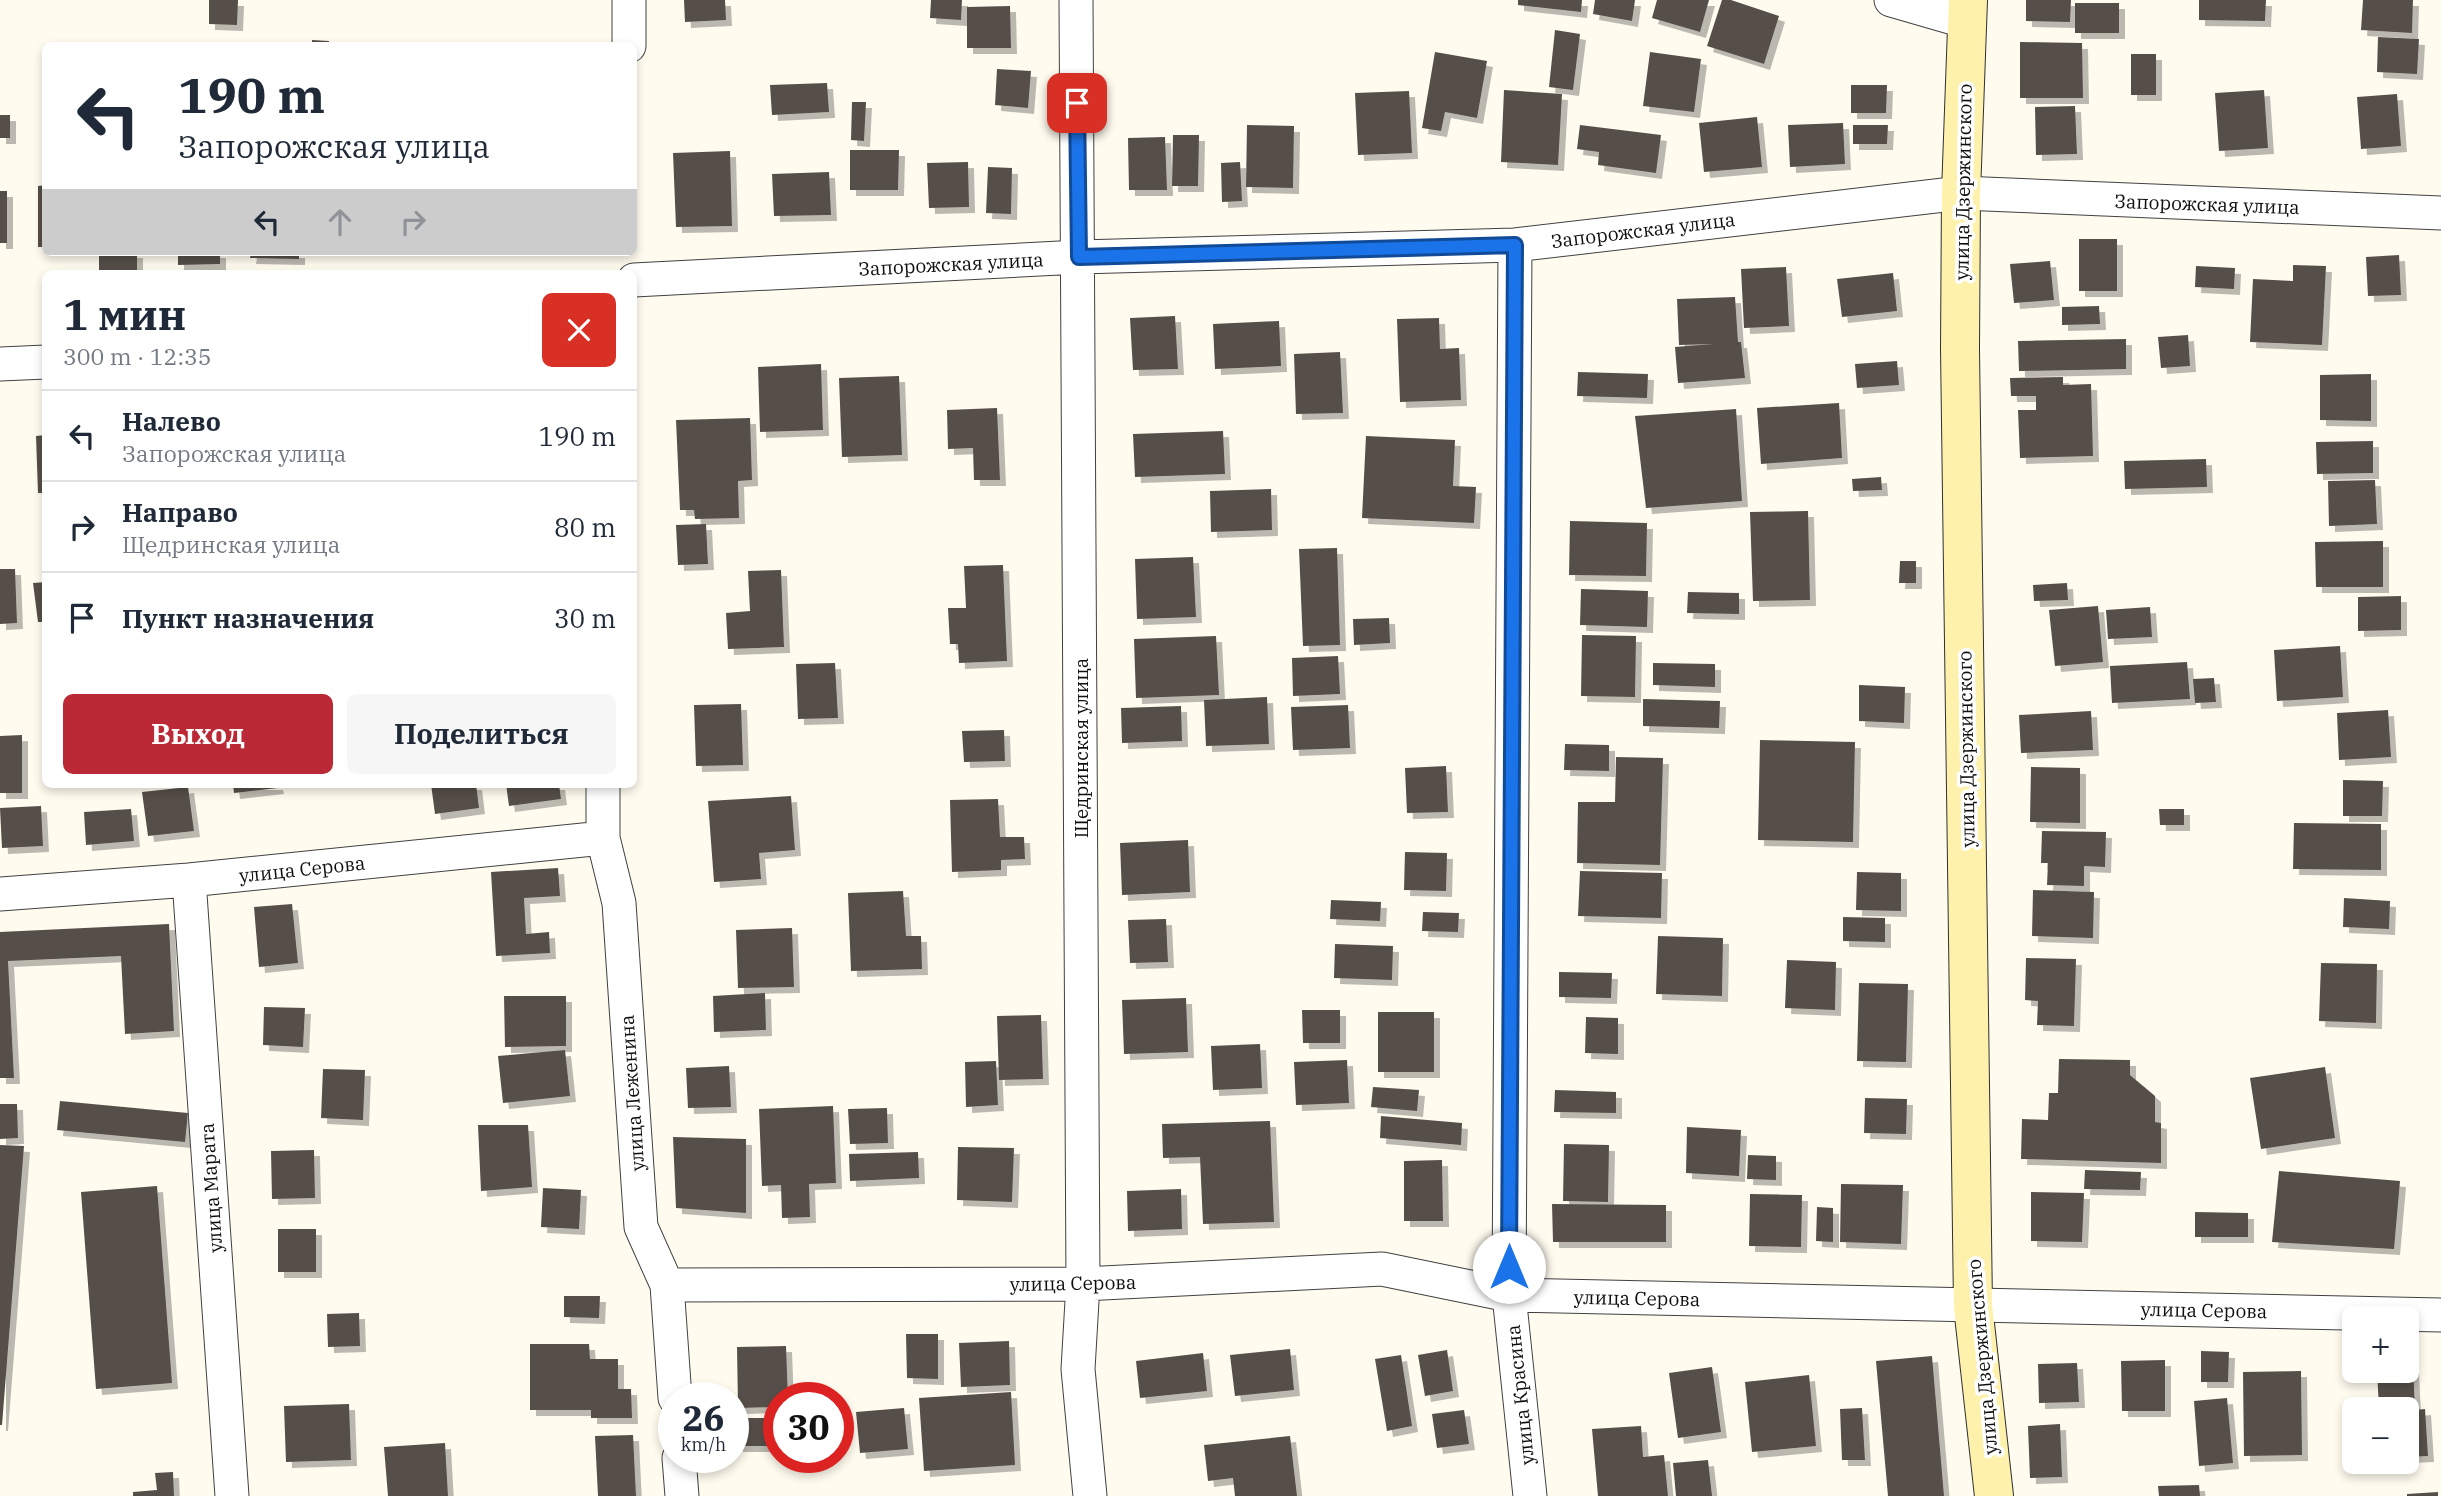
<!DOCTYPE html>
<html lang="ru">
<head>
<meta charset="utf-8">
<style>
	body { margin:0; font-family:"IBM Plex Serif",serif; background:#f6f6f7; color:#1f2937; height:100vh; display:flex; flex-direction:column; font-size:26px; white-space:nowrap }
	* { box-sizing:border-box; margin:0 }
	p { font-size:23px; color:#747a83 }
	.icon { flex:none; width:38px; height:38px; fill:none; stroke:currentColor; stroke-width:2; stroke-linecap:round; stroke-linejoin:round }
	.map { position:relative; flex:1; overflow:hidden }
	.details { position:absolute; left:42px; top:270px; width:595px; height:518px; display:flex; flex-direction:column; background:#fff; border-radius:10px; box-shadow:0 4px 10px #0003 }
	.details>* { flex:none }
	.top-card { position:absolute; left:42px; top:42px; width:595px; height:214px; border-radius:10px; box-shadow:0 4px 10px #0003; background:#fff; color:#1f2937; overflow:hidden }
	.controls { position:absolute; left:2342px; top:1306px; display:grid; gap:14px }
	.controls a { display:grid; place-items:center; width:77px; height:77px; border-radius:10px; background:#fff; box-shadow:0 4px 10px #0003; font-size:35px }
	.speed { position:absolute; left:658px; top:1382px; display:flex; gap:14px; font-size:35px; font-weight:700; text-align:center }
	.speed>* { display:grid; place-content:center; width:91px; height:91px; border-radius:50%; background:#fff; box-shadow:0 4px 10px #0003; line-height:1 }
	.speed small { font-size:18px; font-weight:400 }
	.speed .limit { border:10px solid #d22; background:#fff; color:#111 }
	.pin { position:absolute; display:grid; place-items:center; width:60px; height:60px; color:#fff; margin:-30px; border-radius:14px; box-shadow:0 4px 10px #0006 }
	.me { position:absolute; width:77px; margin:-38px; rotate:0deg; stroke-linejoin:round; filter:drop-shadow(0 0 5px #0008) }
	.turn { display:flex; align-items:center; gap:24px; height:147px; padding:0 21px; font-size:32px }
	.turn .icon { width:91px; height:91px; stroke-width:2.5 }
	.turn b { display:block; font-size:49px; line-height:60px }
	.lanes { display:flex; align-items:center; height:66px; padding:0 21px; background:#0003; justify-content:center; gap:35px; direction:ltr }
	.lanes .off { opacity:.35 }
	.round { display:grid; place-items:center; flex:none; width:74px; height:74px; border-radius:10px; background:#f6f6f7 }
	.summary { display:flex; align-items:center; justify-content:space-between; height:119px; padding:0 21px }
	h1 { font-size:42px; font-weight:800; line-height:52px }
	.primary-button { display:flex; gap:14px; margin-top:auto; padding:14px 21px }
	.primary-button a { flex:1; height:80px; border-radius:10px; background:#ba2935; color:#fff; font-size:28px; font-weight:800; line-height:80px; text-align:center }
	.primary-button a+a { background:#f6f6f7; color:#1f2937 }
	ul { padding:0; list-style:none }
	li { display:flex; align-items:center; gap:21px; height:91px; padding:0 21px; border-top:2px solid #e0e1e3 }
	li div { flex:1 }
	li b { display:block; font-size:26px }
	li em { font-style:normal }
	.map>svg:first-child { display:block }
	.building { fill:#564f4a; filter:url(#shadow) }
	.lines { fill:none; stroke-linecap:round; stroke-linejoin:round }
	.street-casing { stroke:#414141; stroke-width:35 }
	.secondary-casing { stroke:#303030; stroke-width:40 }
	.street { stroke:#fff; stroke-width:33 }
	.secondary { stroke:#fdf1ac; stroke-width:38 }
	.route-casing { stroke:#114b97; stroke-width:18 }
	.route { stroke:#1a73e8; stroke-width:12 }
	.labels { text-anchor:middle; stroke-width:7; stroke-linejoin:round; paint-order:stroke }
	.street-label { font-size:19px; fill:#0e0e0e; stroke:#fff }
</style>
</head>
<body>
<div class="map">
<svg width="2441" height="1496" viewBox="0 0 2441 1496">
	<defs>
		<filter id="shadow"><feDropShadow dx="6" dy="6" stdDeviation="0" flood-color="#0004"/></filter>
	</defs>
	<rect width="100%" height="100%" fill="#fffbef"/>
	<path class="building" d="M209 0H238L237 25 209 24Z
		M684 0H725L726 20 685 22Z
		M931 0H962L961 20 930 18Z
		M1518 0H1582L1581 12 1518 5Z
		M1595 0H1635L1632 21 1593 14Z
		M1657 0H1709L1700 32 1652 18Z
		M1722 0H1731L1779 16 1764 64 1707 46Z
		M2026 0H2071L2070 22 2026 21Z
		M2199 0H2266L2265 21 2199 20Z
		M2363 0H2413L2412 33 2361 30Z
		M2075 3H2119V33H2075Z
		M1010 6 1011 48H967V7Z
		M1555 30 1580 34 1573 90 1549 87Z
		M2378 37 2419 39 2417 74 2377 72Z
		M312 40 329 41V46H312Z
		M2020 42 2082 43 2083 98H2020Z
		M1435 52 1487 61 1477 118 1445 112 1441 131 1422 128Z
		M1650 52 1701 59 1694 112 1643 106Z
		M2131 54H2156V95H2131Z
		M997 69 1031 71 1028 108 995 105Z
		M827 83 829 112 772 115 770 85Z
		M1851 85H1887L1886 113H1851Z
		M1504 90 1562 94 1558 165 1501 162Z
		M2264 90 2268 148 2219 151 2215 93Z
		M1409 91 1412 153 1358 155 1355 93Z
		M2397 94 2401 146 2361 149 2357 97Z
		M852 102H866L864 141 851 140Z
		M2075 106 2077 154 2036 155 2035 107Z
		M0 115H10V138H0Z
		M1757 117 1762 167 1704 172 1699 123Z
		M1843 123 1845 164 1790 167 1788 125Z
		M1247 125 1294 126 1293 188 1246 187Z
		M1580 125 1661 135 1656 173 1598 165 1599 152 1577 149Z
		M1853 125H1888L1887 144H1853Z
		M1173 135H1199L1198 186H1172Z
		M1165 137 1167 190H1129L1128 138Z
		M850 150H899L898 190H850Z
		M730 151 732 226 676 227 673 153Z
		M968 162 969 207 929 208 927 163Z
		M1240 162 1242 201 1222 202 1221 163Z
		M988 167 1012 168 1011 214 986 213Z
		M829 172 831 215 774 216 772 174Z
		M46 185V247H38V186Z
		M0 191H7V243H0Z
		M2079 239H2117V291H2079Z
		M99 252H137V273H99Z
		M178 252H220V264L178 265Z
		M251 252H299V259L250 258Z
		M2399 255 2401 295 2368 296 2366 257Z
		M2050 261 2054 300 2014 303 2010 264Z
		M2293 265 2326 266 2322 345 2250 342 2253 279 2293 281Z
		M2196 266 2235 268 2234 289 2195 287Z
		M1786 267 1789 326 1744 328 1741 269Z
		M1893 273 1897 311 1842 317 1837 279Z
		M1735 297 1738 342H1741L1745 378 1678 383 1675 347 1713 344 1679 345 1677 299Z
		M2099 306 2100 324 2062 325V307Z
		M1175 316 1178 369 1133 370 1130 318Z
		M1439 318 1440 349 1459 348 1461 400 1400 402 1397 319Z
		M1279 321 1281 366 1215 369 1213 324Z
		M2188 335 2190 366 2161 368 2158 337Z
		M2126 339V369L2019 371 2018 341Z
		M1340 352 1343 413 1296 414 1294 354Z
		M1897 361 1899 385 1857 388 1855 364Z
		M821 364 823 430 760 432 758 367Z
		M1578 372 1648 374 1647 398 1577 396Z
		M2371 374V421L2320 420V375Z
		M899 376 902 455 842 457 839 378Z
		M2063 377V385L2091 384 2093 456 2020 458 2018 410H2036V396H2011L2010 378Z
		M1839 403 1842 458 1761 464 1757 408Z
		M997 408 1000 480H974L973 448 948 449 947 410Z
		M1736 409 1742 501 1646 508 1635 416Z
		M750 418 752 480 738 481 739 518 695 519 694 510H680L676 420Z
		M1223 431 1225 474 1135 477 1133 434Z
		M46 435V493H38L36 436Z
		M1366 436 1455 440 1453 486 1476 487 1474 523 1362 518Z
		M2373 441V473L2317 474 2316 442Z
		M2206 459 2207 487 2125 489 2124 461Z
		M1881 477 1882 490 1853 491 1852 479Z
		M2375 480 2377 524 2329 526 2328 481Z
		M1271 489 1272 530 1211 532 1210 491Z
		M1808 511 1810 600 1753 601 1750 512Z
		M1570 521 1647 523 1646 576 1569 575Z
		M706 524 708 564 678 565 676 525Z
		M2383 541V587H2316L2315 542Z
		M1337 548 1340 645 1303 646 1299 549Z
		M1193 557 1196 617 1137 619 1135 559Z
		M1900 561H1916V583H1899Z
		M1003 565 1007 661 959 663 958 644H950L948 608H966L964 566Z
		M0 569H15L17 623 0 624Z
		M781 570 784 647 728 649 726 613 750 611 748 571Z
		M46 582V622H38L33 583Z
		M2067 583 2068 600 2034 601 2033 585Z
		M1581 589 1648 591 1647 627 1580 625Z
		M1688 592 1739 593V614L1687 613Z
		M2401 596V630L2358 631V597Z
		M2098 606 2103 662 2055 666 2049 610Z
		M2150 607 2152 637 2108 639 2106 610Z
		M1389 618 1390 643 1354 645 1353 619Z
		M1582 635 1636 636 1635 697 1581 696Z
		M1216 636 1219 695 1136 698 1134 639Z
		M2340 646 2343 697 2277 701 2274 650Z
		M1338 656 1340 694 1293 696 1292 658Z
		M2187 662 2190 699 2112 703 2110 666Z
		M835 663 838 718 798 719 796 664Z
		M1653 663 1715 664V687L1653 685Z
		M2214 678 2216 702 2195 703 2193 679Z
		M1859 685 1905 687 1904 723 1859 721Z
		M1267 697 1269 744 1206 746 1204 700Z
		M1643 699 1720 701 1719 728 1643 726Z
		M741 704 743 765 696 766 694 705Z
		M1348 705 1350 748 1293 750 1291 707Z
		M1181 706 1182 741 1122 743 1121 708Z
		M2388 710 2391 757 2339 760 2337 713Z
		M2091 711 2093 750 2021 753 2019 715Z
		M1004 730 1005 761 964 762 962 731Z
		M22 735V793H0V736Z
		M1760 740 1855 742 1853 842 1758 840Z
		M1565 744 1609 745V771L1564 770Z
		M1616 757 1663 758 1660 865 1577 863 1578 802H1615Z
		M1446 766 1448 812 1407 813 1405 768Z
		M2031 767 2080 768V823L2030 822Z
		M2343 780 2383 781 2382 816H2343Z
		M233 784H277L278 788 234 793Z
		M431 784H476L479 808 435 814Z
		M506 784H559L561 799 509 806Z
		M188 787 194 831 148 836 142 792Z
		M791 796 795 850 759 853 761 879 714 882 708 801Z
		M998 799 1000 837H1024L1025 859 1001 860V870L952 872 950 800Z
		M41 806 43 846 2 848 0 808Z
		M131 809 134 841 86 845 84 812Z
		M2159 809H2184V825H2160Z
		M2294 823 2381 824V870L2293 869Z
		M2042 831 2106 832 2105 867 2084 866V886L2047 885 2048 863H2041Z
		M1188 840 1190 892 1122 895 1120 843Z
		M1405 852 1447 853 1446 891 1404 890Z
		M558 868 560 896 524 898 526 934 549 932 550 953 496 956 491 872Z
		M1580 871 1662 873 1661 918 1578 916Z
		M1857 872 1901 873V911L1856 910Z
		M2033 890 2094 892 2093 938 2032 936Z
		M903 891 906 936H921L922 969 851 971 848 893Z
		M2344 898 2390 901 2389 929 2343 927Z
		M1331 900 1381 902 1380 921 1330 919Z
		M292 904 298 963 259 967 254 907Z
		M1423 912 1459 913 1458 932 1422 931Z
		M1843 917 1885 918V942L1843 941Z
		M1166 919 1168 962 1130 963 1128 920Z
		M169 924 174 1031 125 1034 121 956 8 961 14 1078H0V932Z
		M792 928 794 987 738 988 736 930Z
		M1658 936 1723 938 1722 996 1656 994Z
		M1335 944 1393 946 1392 980 1334 978Z
		M2026 958 2076 959 2074 1026 2037 1025 2038 1001 2025 1000Z
		M1787 960 1836 962 1835 1010 1785 1008Z
		M2321 963 2377 964 2376 1023 2319 1021Z
		M1559 972 1612 973 1611 998 1559 997Z
		M1859 983 1908 984 1906 1062 1857 1061Z
		M765 993 766 1030 714 1032 713 996Z
		M504 996H566V1046L505 1047Z
		M1186 998 1188 1052 1124 1054 1122 1000Z
		M264 1007 305 1008 303 1047 263 1045Z
		M1302 1010H1340V1043H1303Z
		M1378 1012H1434V1072H1378Z
		M1041 1015 1043 1079 999 1080 997 1016Z
		M1586 1017 1618 1018V1054L1585 1053Z
		M1260 1044 1262 1088 1213 1090 1211 1046Z
		M565 1050 570 1096 503 1103 498 1056Z
		M2059 1059 2130 1060V1075L2155 1096V1122L2161 1123V1163L2021 1159 2022 1119 2048 1120 2049 1093H2058Z
		M1347 1060 1349 1103 1296 1105 1294 1062Z
		M996 1061 998 1105 966 1107 965 1062Z
		M729 1066 731 1107 688 1108 686 1068Z
		M2325 1067 2335 1138 2261 1149 2250 1078Z
		M323 1069 365 1070 363 1120 321 1118Z
		M1373 1087 1419 1090 1417 1111 1371 1107Z
		M1555 1090 1616 1092V1113L1554 1112Z
		M1865 1098 1907 1099 1906 1134 1864 1133Z
		M60 1101 188 1113 185 1142 57 1130Z
		M0 1104H17L18 1138 0 1139Z
		M833 1106 836 1183 809 1184 810 1217 782 1218 781 1185 762 1186 759 1109Z
		M887 1108 888 1143 850 1144 848 1109Z
		M1381 1116 1462 1123 1461 1145 1380 1138Z
		M1270 1121 1274 1222 1203 1224 1200 1157 1163 1158 1162 1124Z
		M478 1125H528L532 1187 481 1191Z
		M1687 1127 1741 1130 1739 1176 1686 1173Z
		M673 1137 746 1139V1213L676 1208Z
		M1564 1144 1609 1145 1608 1202 1563 1201Z
		M0 1145 24 1146 2 1425H0Z
		M958 1147 1014 1148 1012 1202 957 1200Z
		M314 1150 315 1198 272 1199 271 1151Z
		M918 1152 919 1178 850 1181 849 1154Z
		M1748 1155 1776 1156V1180L1747 1179Z
		M1442 1160 1443 1221H1404V1161Z
		M2085 1170 2141 1172 2140 1190 2084 1189Z
		M2279 1171 2400 1181 2394 1249 2272 1242Z
		M1841 1184 1903 1185 1901 1244 1840 1242Z
		M157 1186 172 1383 96 1389 81 1192Z
		M543 1188 581 1190 579 1229 541 1227Z
		M1181 1189 1182 1229 1128 1231 1127 1191Z
		M2031 1192 2084 1193 2082 1242 2031 1241Z
		M1750 1194 1802 1195 1801 1247 1749 1246Z
		M1552 1204 1666 1205V1242H1553Z
		M1817 1207 1833 1208V1242L1816 1241Z
		M2195 1212 2248 1213V1237H2195Z
		M278 1229H316V1272H278Z
		M564 1296H600L599 1318 564 1317Z
		M359 1313 360 1346 328 1347 327 1314Z
		M906 1334H938V1379L907 1378Z
		M1009 1341 1010 1385 961 1387 959 1343Z
		M530 1344H589L590 1359H618V1389H631L632 1418H591V1410H530Z
		M786 1346 788 1398H779V1407L738 1408 737 1347Z
		M1290 1349 1294 1390 1235 1396 1230 1355Z
		M1447 1350 1453 1391 1425 1396 1418 1355Z
		M2201 1351 2229 1352 2228 1382H2201Z
		M1203 1353 1207 1391 1140 1398 1136 1361Z
		M1401 1355 1412 1426 1387 1431 1375 1359Z
		M1932 1356 1944 1496H1888L1876 1361Z
		M2165 1360V1411H2122L2121 1361Z
		M2077 1363 2079 1402 2039 1403 2038 1364Z
		M2406 1366H2413L2415 1410 2425 1409 2428 1456 2406 1457V1409H2379L2377 1370H2406Z
		M1712 1367 1721 1432 1678 1438 1669 1373Z
		M2301 1371 2302 1455 2244 1456 2243 1372Z
		M1809 1375 1816 1446 1752 1452 1745 1382Z
		M1011 1392 1015 1465 924 1471 919 1398Z
		M2227 1398 2233 1463 2199 1466 2194 1401Z
		M349 1404 351 1460 286 1462 284 1406Z
		M904 1408 908 1449 860 1453 856 1412Z
		M1862 1408 1865 1460H1842L1840 1409Z
		M1464 1410 1469 1444 1437 1448 1432 1414Z
		M736 1418H776L777 1446H737Z
		M2060 1424 2062 1477 2030 1478 2028 1426Z
		M1641 1426 1643 1457 1664 1455 1668 1496H1598L1592 1429Z
		M633 1435 636 1496H598L595 1436Z
		M1290 1436 1297 1496H1235L1233 1478 1208 1481 1204 1445Z
		M445 1443 448 1496H388L384 1447Z
		M1708 1460 1712 1496H1676L1673 1463Z
		M173 1472 174 1496H133V1492L157 1490 155 1473Z
		M2199 1485 2200 1496H2159L2158 1486Z
		M2438 1492V1496H2407V1494Z"/>
	<g class="lines">
		<g class="street-casing">
			<path id="street" d="M1076 0 1083 1284 1078 1369 1090 1496
				M1891 0 1967 22
				M629 46V0
				M1515 245 1509 1295 1530 1496
				M634 280 1079 257 1515 245 1961 193 2441 213
				M0 364 46 362
				M603 784V838L619 903 641 1227 667 1285 675 1398
				M189 880 232 1496
				M0 894 189 880 603 838
				M667 1285 1083 1284 1382 1269 1509 1295 2441 1315
				M679 1458 682 1496"/>
		</g>
		<g class="secondary-casing">
			<path id="secondary" d="M1968 0 1961 193 1960 349 1973 1306 1994 1496"/>
		</g>
		<use href="#street" class="street"/>
		<use href="#secondary" class="secondary"/>
	</g>
	<g class="lines">
		<g class="route-casing">
			<path id="route" d="M1077 103 1079 257 1515 245 1509 1267"/>
		</g>
		<use href="#route" class="route"/>
	</g>
	<g class="labels">
		<g class="street-label">
			<text transform="translate(1963 182) rotate(-89)" y="7">улица Дзержинского</text>
			<text transform="translate(2207 204) rotate(2)" y="7">Запорожская улица</text>
			<text transform="translate(1643 230) rotate(-7)" y="7">Запорожская улица</text>
			<text transform="translate(951 264) rotate(-3)" y="7">Запорожская улица</text>
			<text transform="translate(1081 748) rotate(-90)" y="7">Щедринская улица</text>
			<text transform="translate(1966 749) rotate(-91)" y="7">улица Дзержинского</text>
			<text transform="translate(302 869) rotate(-6)" y="7">улица Серова</text>
			<text transform="translate(632 1093) rotate(-94)" y="7">улица Леженина</text>
			<text transform="translate(211 1188) rotate(-94)" y="7">улица Марата</text>
			<text transform="translate(1073 1283) rotate(-1)" y="7">улица Серова</text>
			<text transform="translate(1637 1298) rotate(1)" y="7">улица Серова</text>
			<text transform="translate(2204 1310) rotate(1)" y="7">улица Серова</text>
			<text transform="translate(1982 1357) rotate(-95)" y="7">улица Дзержинского</text>
			<text transform="translate(1520 1395) rotate(-96)" y="7">улица Красина</text>
		</g>
	</g>
</svg>
<div class="controls">
<a>+</a>
<a>−</a>
</div>
<div class="speed"><div>26<small>km/h</small></div><div class="limit">30</div></div>
<div class="pin" style="left:1077px;top:103px;background:#d93025"><svg class="icon" aria-label="arrive" viewBox="0 0 24 24"><path d="M6 21V4h12l-3 4 3 4H6"/></svg></div>
<svg class="me" style="left:1509px;top:1267px" viewBox="-20 -20 40 40"><circle r="19" fill="#fff"/><path d="M0-13L10 11 0 6-10 11z" fill="#1a73e8"/></svg>
<div class="top-card">
<div class="turn"><svg class="icon" aria-label="left" viewBox="0 0 24 24"><path d="M17 20v-9H6M10 6l-5 5 5 5"/></svg><div><b>190 m</b>Запорожская улица</div></div>
<div class="lanes"><svg class="icon" aria-label="left" viewBox="0 0 24 24"><path d="M17 20v-9H6M10 6l-5 5 5 5"/></svg><svg class="icon off" aria-label="ahead" viewBox="0 0 24 24"><path d="M12 20V5M6 11l6-6 6 6"/></svg><svg class="icon off" aria-label="right" viewBox="0 0 24 24"><path d="M7 20v-9h11M14 6l5 5-5 5"/></svg></div>
</div>
<section class="details">
<div class="summary"><div><h1>1 мин</h1><p>300 m · 12:35</p></div><a class="round" style="background:#d93025;color:#fff"><svg class="icon" aria-label="close" viewBox="0 0 24 24"><path d="M6 6l12 12M18 6L6 18"/></svg></a></div>
<ul>
<li><svg class="icon" aria-label="left" viewBox="0 0 24 24"><path d="M17 20v-9H6M10 6l-5 5 5 5"/></svg><div><b>Налево</b><p>Запорожская улица</p></div><em>190 m</em></li>
<li><svg class="icon" aria-label="right" viewBox="0 0 24 24"><path d="M7 20v-9h11M14 6l5 5-5 5"/></svg><div><b>Направо</b><p>Щедринская улица</p></div><em>80 m</em></li>
<li><svg class="icon" aria-label="arrive" viewBox="0 0 24 24"><path d="M6 21V4h12l-3 4 3 4H6"/></svg><div><b>Пункт назначения</b></div><em>30 m</em></li>
</ul>
<div class="primary-button"><a>Выход</a><a>Поделиться</a></div>
</section>
</div>
</body>
</html>
